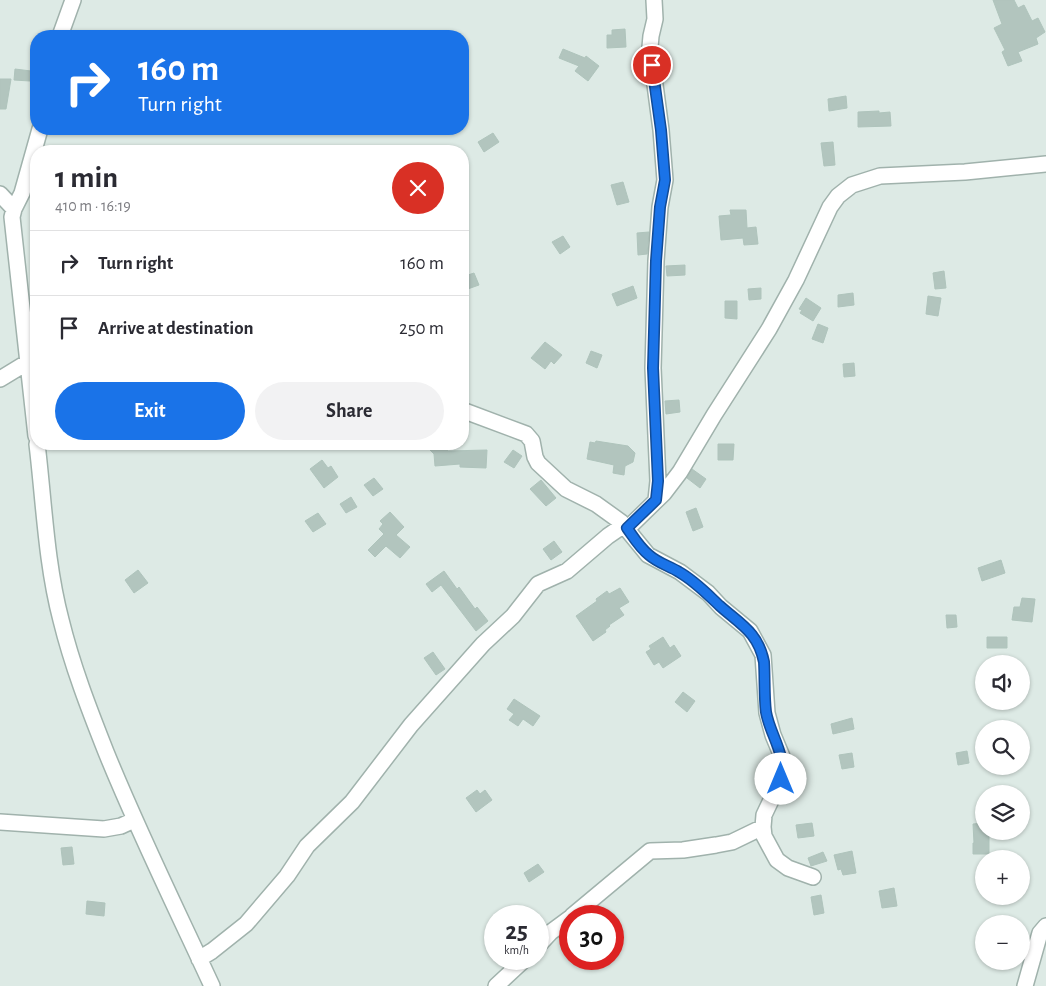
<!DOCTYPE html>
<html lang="en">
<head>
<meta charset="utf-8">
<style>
	body { margin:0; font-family:"Alegreya Sans",sans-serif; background:#f2f2f3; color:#2b2b33; height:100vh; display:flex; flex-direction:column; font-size:19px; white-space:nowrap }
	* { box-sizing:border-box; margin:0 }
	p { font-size:16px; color:#7c7c81 }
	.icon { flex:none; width:28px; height:28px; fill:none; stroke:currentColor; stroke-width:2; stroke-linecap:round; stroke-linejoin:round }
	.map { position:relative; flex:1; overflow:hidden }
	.details { position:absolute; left:30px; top:145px; width:439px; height:305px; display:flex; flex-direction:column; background:#fff; border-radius:20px; box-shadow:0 1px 4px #0004 }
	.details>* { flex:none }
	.hud { position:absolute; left:30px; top:30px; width:439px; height:105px; border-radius:20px; box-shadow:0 1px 4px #0004; background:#1a73e8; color:#fff; overflow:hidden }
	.tools { position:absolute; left:975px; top:655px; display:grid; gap:10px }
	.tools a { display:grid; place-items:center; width:55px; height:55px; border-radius:50%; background:#fff; box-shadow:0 1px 4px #0004; font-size:25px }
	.speed { position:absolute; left:484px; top:905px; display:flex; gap:10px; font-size:25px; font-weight:700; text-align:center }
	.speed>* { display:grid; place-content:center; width:65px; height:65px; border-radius:50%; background:#fff; box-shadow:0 1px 4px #0004; line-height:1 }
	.speed small { font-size:12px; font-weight:400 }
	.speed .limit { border:8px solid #d22; background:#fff; color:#111 }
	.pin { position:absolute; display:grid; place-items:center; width:42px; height:42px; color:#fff; margin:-21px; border:2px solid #fff; border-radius:50%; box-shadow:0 1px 5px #0007 }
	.me { position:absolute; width:55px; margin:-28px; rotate:0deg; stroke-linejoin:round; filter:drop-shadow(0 0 4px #0008) }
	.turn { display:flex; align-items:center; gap:18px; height:105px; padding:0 25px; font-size:22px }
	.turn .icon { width:65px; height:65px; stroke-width:2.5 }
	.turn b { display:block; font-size:35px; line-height:42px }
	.round { display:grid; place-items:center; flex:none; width:52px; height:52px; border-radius:26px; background:#f2f2f3 }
	.summary { display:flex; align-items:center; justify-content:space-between; height:85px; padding:0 25px }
	h1 { font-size:30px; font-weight:600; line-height:38px }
	.button { display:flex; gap:10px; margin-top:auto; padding:10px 25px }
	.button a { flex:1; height:58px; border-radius:30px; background:#1a73e8; color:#fff; font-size:20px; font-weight:600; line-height:58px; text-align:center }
	.button a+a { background:#f2f2f3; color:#2b2b33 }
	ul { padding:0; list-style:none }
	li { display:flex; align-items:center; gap:15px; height:65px; padding:0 25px; border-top:1px solid #e1e1e2 }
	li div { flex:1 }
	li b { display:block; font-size:19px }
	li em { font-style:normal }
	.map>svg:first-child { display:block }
	.building { fill:#b2c5be; stroke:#afc4bc }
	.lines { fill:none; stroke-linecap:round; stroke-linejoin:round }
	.minor-casing { stroke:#a0b2ac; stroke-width:18 }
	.minor { stroke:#fff; stroke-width:15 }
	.route-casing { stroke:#114b97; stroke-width:12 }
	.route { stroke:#1a73e8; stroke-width:9 }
</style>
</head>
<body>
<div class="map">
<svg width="1046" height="986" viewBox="0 0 1046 986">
	<rect width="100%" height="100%" fill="#ddeae5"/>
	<path class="building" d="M993 0H1014L1018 8 1024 5 1032 21 1038 18 1045 32 1036 38 1038 44 1018 52 1022 61 1008 66 1002 52 1005 50 994 28 1002 24Z
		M625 29 626 47 607 48V35H612V30Z
		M563 49 585 58 586 56 599 66 588 81 575 71 579 66 559 58Z
		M15 69 31 71 30 81 14 80Z
		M0 79H11L6 109H0Z
		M846 96 847 108 829 111 828 99Z
		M879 111V113L890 112 891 126 858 127V112Z
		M493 133 499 142 484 152 478 142Z
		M833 142 835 165 824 166 821 143Z
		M623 182 629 202 617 205 611 185Z
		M730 210H746L747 228 756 227 758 244 744 245 743 238 721 240 719 216 731 215Z
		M649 232 647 254 638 255 637 233Z
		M563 236 570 247 560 254 552 242Z
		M685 265V275L667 276 666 266Z
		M944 271 946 288 935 289 933 273Z
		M474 273 479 285 462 291V277Z
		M633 286 637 298 617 306 612 294Z
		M761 288V299L749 300 748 289Z
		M853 293 854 305 838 307V295Z
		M928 296 941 298 938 316 926 314Z
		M806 298 821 308 813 321 800 313 802 310 799 309Z
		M725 301H737V319L725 318Z
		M818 324 828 328 823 343 812 339Z
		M545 342 562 355 554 364 551 361 545 369 531 358Z
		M591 351 602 355 597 368 586 363Z
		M854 363 855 376 844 377 843 364Z
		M679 400 680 412 666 414 665 401Z
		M596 441 628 446 635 453 633 462 625 466 624 475 613 473 614 465 587 459 590 442 595 443Z
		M424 444H440L448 451 487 450 486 468 460 467V464L435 466 434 454Z
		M718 444H734L733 460H718Z
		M513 450 522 456 514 468 504 462Z
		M322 460 328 468 331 466 338 477 324 488 310 469Z
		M692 469 706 479 700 488 687 478Z
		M374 478 383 489 373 496 364 485Z
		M541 480 556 498 546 506 530 489Z
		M351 497 357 507 346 513 340 504Z
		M696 508 703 527 693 531 686 512Z
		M390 512 404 527 396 535 410 547 400 558 386 546 375 557 368 550 384 534 379 529 383 524 380 521Z
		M318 513 326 524 313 532 305 521Z
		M554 541 562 552 551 560 543 549Z
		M1001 560 1005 573 982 581 978 568Z
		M138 570 148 583 134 593 125 580Z
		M444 571 457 589 459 587 475 609 477 607 488 621 476 631 441 585 432 592 426 584Z
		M620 588 629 602 619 608 624 615 609 625 610 626 605 630 606 632 593 641 576 616 597 601 596 599 607 591 609 594Z
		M1022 598 1035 599 1032 622 1012 620 1014 607H1020Z
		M946 615H956L957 627 947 628Z
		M663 637 670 648 674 645 681 656 663 668 659 662 654 665 646 652 651 649 649 646Z
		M987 637H1007V648H987Z
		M433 652 445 669 436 675 424 658Z
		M683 692 695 701 687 712 675 702Z
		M514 699 540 716 533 726 523 719 518 726 509 720 514 714 507 709Z
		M852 718 854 729 833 734 831 724Z
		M967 751 969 763 958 765 956 753Z
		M852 753 854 767 842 769 839 755Z
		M477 790 480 794 485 790 492 800 476 812 466 798Z
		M812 823 814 836 798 838 796 825Z
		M984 823V831H989V854H973V843H974L973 824Z
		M72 847 74 864 63 865 61 848Z
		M852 851 856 873 843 875 841 869 838 870 834 855Z
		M823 852 827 861 811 866 808 858Z
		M538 864 544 872 529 882 524 873Z
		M894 888 897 906 882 908 879 891Z
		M821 895 824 913 814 915 811 897Z
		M87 901 105 903 104 916 86 914Z"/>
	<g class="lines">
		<g class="minor-casing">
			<path id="minor" d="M654 0 655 19 651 36 650 47 661 130 665 180 660 207 656 261 653 368 658 481 656 500
				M60 36 73 0
				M0 194 14 209
				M0 379 28 362
				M462 410 526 434 532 441 535 457 538 463 566 489 596 504 621 522 648 555 680 572 708 593 721 607 750 631 763 655 767 713 773 735 783 759V771L781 779 764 815 763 827 764 836 777 860 788 868 813 877
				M36 436 12 217 14 209 22 193 40 129
				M37 444C44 502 46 563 61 620 72 665 89 709 106 752 138 831 176 908 212 986
				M627 529 664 493 680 472 714 415 769 329 796 280 830 207 838 196 852 185 880 176 965 172 1046 164
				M0 822 104 829 121 826 134 820
				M572 916 650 851 683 850 716 845 732 842 763 827
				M538 946 551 932 570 918
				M199 959 212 951 246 924 287 876 307 846 352 802 411 725 483 644 513 616 538 584 567 571 608 536 624 525
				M496 986 525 959
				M1025 986 1040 933 1046 926"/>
		</g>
		<use href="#minor" class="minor"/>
	</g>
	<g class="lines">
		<g class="route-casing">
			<path id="route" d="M652 65 661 130 665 180 660 207 656 261 653 368 658 481 656 500 627 528C634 538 640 548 649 555 658 563 669 566 679 572 695 581 707 594 720 606 740 624 758 632 764 662 765 679 764 696 766 712 770 735 787 755 781 779"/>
		</g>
		<use href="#route" class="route"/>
	</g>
</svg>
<div class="tools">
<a><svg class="icon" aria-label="sound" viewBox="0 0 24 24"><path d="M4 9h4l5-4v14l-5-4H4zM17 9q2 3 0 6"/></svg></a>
<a><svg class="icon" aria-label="search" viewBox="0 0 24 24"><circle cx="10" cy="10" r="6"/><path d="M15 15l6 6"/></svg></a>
<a><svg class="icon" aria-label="layers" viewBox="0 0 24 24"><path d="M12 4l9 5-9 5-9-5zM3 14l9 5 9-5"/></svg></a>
<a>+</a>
<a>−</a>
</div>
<div class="speed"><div>25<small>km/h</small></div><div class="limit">30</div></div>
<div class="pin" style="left:652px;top:65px;background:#d93025"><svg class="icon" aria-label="arrive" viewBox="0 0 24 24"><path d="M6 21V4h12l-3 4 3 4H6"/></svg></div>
<svg class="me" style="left:781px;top:779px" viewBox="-20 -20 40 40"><circle r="19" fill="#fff"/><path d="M0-13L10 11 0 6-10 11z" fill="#1a73e8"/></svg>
<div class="hud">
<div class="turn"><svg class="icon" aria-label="right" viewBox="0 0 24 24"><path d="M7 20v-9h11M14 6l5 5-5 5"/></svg><div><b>160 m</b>Turn right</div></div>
</div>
<section class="details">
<div class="summary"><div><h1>1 min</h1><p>410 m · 16:19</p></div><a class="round" style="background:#d93025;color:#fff"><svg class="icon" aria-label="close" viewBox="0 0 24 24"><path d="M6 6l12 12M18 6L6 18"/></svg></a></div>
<ul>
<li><svg class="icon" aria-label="right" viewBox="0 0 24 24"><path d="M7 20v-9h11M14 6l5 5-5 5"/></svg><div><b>Turn right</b></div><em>160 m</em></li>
<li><svg class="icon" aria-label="arrive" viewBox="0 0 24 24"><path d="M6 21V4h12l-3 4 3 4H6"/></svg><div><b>Arrive at destination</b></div><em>250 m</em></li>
</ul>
<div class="button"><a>Exit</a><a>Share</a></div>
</section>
</div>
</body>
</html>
